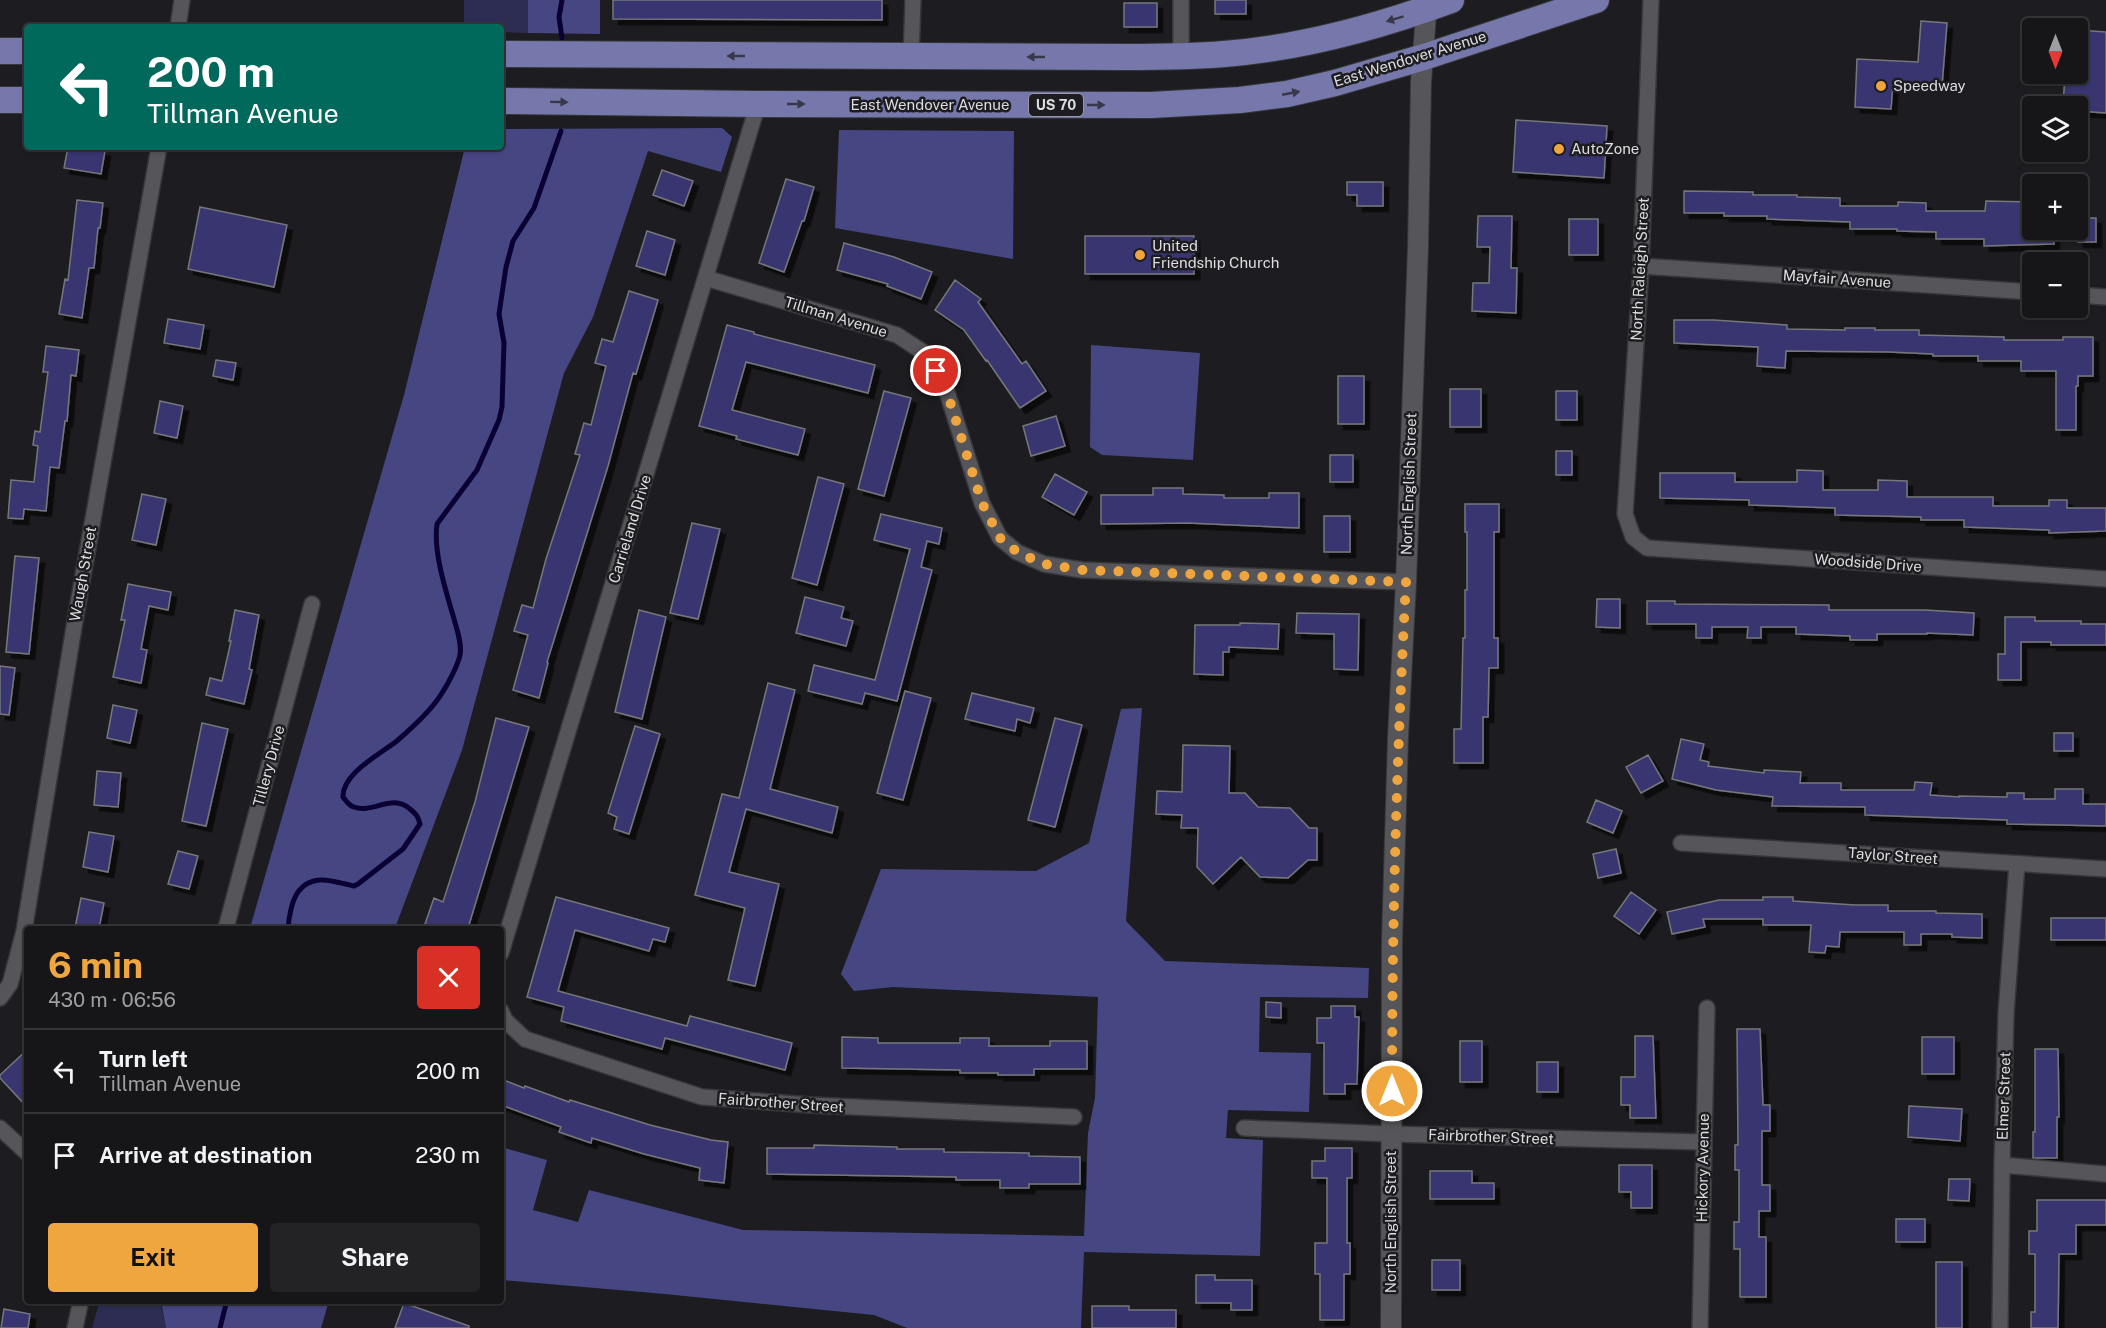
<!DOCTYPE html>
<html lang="en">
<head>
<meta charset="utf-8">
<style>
	body { margin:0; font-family:"Public Sans",sans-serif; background:#232326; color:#f1f3f6; height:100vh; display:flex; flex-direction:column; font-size:22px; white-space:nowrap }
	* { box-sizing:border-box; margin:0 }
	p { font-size:20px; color:#9e9fa2 }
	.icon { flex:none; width:33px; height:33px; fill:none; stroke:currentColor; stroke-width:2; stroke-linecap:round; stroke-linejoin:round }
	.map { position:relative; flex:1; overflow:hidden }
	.details { position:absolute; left:24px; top:926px; width:480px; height:378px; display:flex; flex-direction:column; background:#161619; border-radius:6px; box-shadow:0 2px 4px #0004,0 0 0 2px #353538 }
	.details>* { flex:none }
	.guide { position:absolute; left:24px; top:24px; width:480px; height:126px; border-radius:6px; box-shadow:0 2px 4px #0004,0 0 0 2px #353538; background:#00695c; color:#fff; overflow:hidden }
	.needle { width:39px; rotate:180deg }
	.buttons { position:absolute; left:2022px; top:18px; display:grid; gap:12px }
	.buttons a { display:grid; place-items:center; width:66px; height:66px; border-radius:6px; background:#161619; box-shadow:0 2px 4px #0004,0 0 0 2px #353538; font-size:30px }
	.pin { position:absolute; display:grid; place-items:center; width:51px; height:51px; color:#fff; margin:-26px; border:3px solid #fff; border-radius:50%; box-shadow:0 2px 6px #0007 }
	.me { position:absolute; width:66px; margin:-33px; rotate:0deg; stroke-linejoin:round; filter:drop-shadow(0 0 4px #0008) }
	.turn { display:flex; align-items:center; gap:21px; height:126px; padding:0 24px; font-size:27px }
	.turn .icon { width:78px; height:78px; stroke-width:2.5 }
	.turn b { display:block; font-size:42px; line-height:51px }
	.round { display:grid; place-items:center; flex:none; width:63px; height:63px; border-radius:6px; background:#232326 }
	.overview { display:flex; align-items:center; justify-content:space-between; height:102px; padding:0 24px }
	h1 { font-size:36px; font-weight:700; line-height:45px; color:#f0a63e }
	.primary-button { display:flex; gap:12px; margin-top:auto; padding:12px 24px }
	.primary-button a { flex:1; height:69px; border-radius:6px; background:#f0a63e; color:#111; font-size:24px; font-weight:700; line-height:69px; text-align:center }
	.primary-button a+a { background:#232326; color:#f1f3f6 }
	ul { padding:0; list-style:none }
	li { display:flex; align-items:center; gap:18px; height:84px; padding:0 24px; border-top:2px solid #353538 }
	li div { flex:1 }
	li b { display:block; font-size:22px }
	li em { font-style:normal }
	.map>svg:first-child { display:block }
	.green { fill:#2d2d53 }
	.forest { fill:#464683 }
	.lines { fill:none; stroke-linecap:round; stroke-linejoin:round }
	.stream { stroke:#0a0033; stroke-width:5 }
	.building { fill:#373570; stroke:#76777b; stroke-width:1.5; filter:url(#shadow) }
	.minor-casing { stroke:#363739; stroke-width:18 }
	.tertiary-casing { stroke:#363739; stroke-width:22 }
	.trunk-casing { stroke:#363739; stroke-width:28 }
	.minor { stroke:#56565a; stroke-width:15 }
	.tertiary { stroke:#56565a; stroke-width:20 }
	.trunk { stroke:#7678ab; stroke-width:26 }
	.oneway { fill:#38384a }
	.route { stroke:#f0a63e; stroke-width:10; stroke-dasharray:0 18 }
	.poi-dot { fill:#f0a63e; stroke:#1d1d21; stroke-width:2 }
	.labels { text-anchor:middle; stroke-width:5; stroke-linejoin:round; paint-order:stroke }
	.shield { fill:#1d1d21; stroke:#a3a3a6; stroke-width:1.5 }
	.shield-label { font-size:14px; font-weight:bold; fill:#dddddf }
	.street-label { font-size:15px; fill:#dddddf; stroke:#1d1d21 }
	.poi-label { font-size:15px; fill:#dddddf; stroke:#1d1d21; text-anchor:start }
</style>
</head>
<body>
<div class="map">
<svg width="2106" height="1328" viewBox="0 0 2106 1328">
	<defs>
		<filter id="shadow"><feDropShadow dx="5.5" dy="5.5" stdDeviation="0" flood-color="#0009"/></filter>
	</defs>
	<rect width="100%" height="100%" fill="#1d1d21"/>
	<path class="green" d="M464 0H528V33L501 32V27H464Z
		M100 1300 160 1301 166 1328H92Z"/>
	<path class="forest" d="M528 0H600V34L528 33Z
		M722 128 732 137 721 172 648 151 593 317 564 373 462 750 395 928H250L404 395 465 147H501V129Z
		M839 130 1014 131 1013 259 835 228Z
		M1091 345 1200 353 1193 460 1102 455 1090 447Z
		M1142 708 1126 921 1165 961 1369 968 1368 998 1260 997 1259 1052 1311 1053 1309 1112 1228 1110 1226 1138 1263 1140 1260 1256 1084 1252 1081 1328H907L874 1315 665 1294 501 1280V1147L547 1160 533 1210 578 1222 589 1190 743 1230 1084 1236 1088 1133 1095 1098 1098 997 893 987 854 991 841 974 881 869 1036 871 1089 843 1121 709Z
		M161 1301V1300L329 1301 321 1328H166Z"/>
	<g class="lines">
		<path class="stream" d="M562 0 559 17 562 38
			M288 928C290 908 294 882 320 880 330 879 343 884 354 886L358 884 403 849 420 824C418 816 416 814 410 809 392 793 373 814 354 807 349 806 346 801 343 797 342 773 381 754 398 740 413 727 432 710 442 693 448 684 458 665 460 655 462 643 457 630 454 619 446 591 433 552 437 524L477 470 499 420 502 407 504 343 499 314 506 267 513 241 534 208 561 131
			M220 1328 227 1300"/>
	</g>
	<path class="building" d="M613 0H882V20L613 19Z
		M1215 0H1246V14H1215Z
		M1124 3H1157V27H1124Z
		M1921 21 1947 23 1942 86 1893 83 1891 109 1855 107 1857 59 1918 62Z
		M2078 30 2106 32V113L2078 111V106H2063L2065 74H2078Z
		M1516 120 1607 126 1604 178 1513 172Z
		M68 147 105 151 101 174 64 168Z
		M662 170 693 181 684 206 653 195Z
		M786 179 814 187 804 221H802L784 272 759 263Z
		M1347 182H1383V206H1357V195H1347Z
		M1684 191 1753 192V195H1797V197L1840 198V206H1898V202L1926 203V211H1985L1986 201 2032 202V230H2054V244L1984 246V239H1936V232L1897 231V229H1850V222L1767 219V216H1724V213H1684Z
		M77 200 103 203 100 228H98L94 268H89L82 318 59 314 65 279 68 280Z
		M200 207 287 225 274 287 188 269Z
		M1478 216H1512L1511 268H1517L1516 313 1472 311 1473 283H1489L1490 247H1477Z
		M2078 218H2096V242H2078Z
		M1569 219H1598V255H1569Z
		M647 231 675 240 665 275 636 266Z
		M1085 236H1194V274H1085Z
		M844 243 894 257 932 272 921 299 887 286 888 284 837 270Z
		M955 280 981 299 978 302 1022 364 1026 361 1046 391 1020 408 987 360 986 361 964 330 935 310Z
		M629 291 658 300 636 374 633 373 608 466 547 662 548 663 539 698 513 690 528 635 514 631 522 605 533 608 546 559 580 455 575 454 584 423 591 425 606 366 595 363 602 339 613 342Z
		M168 319 204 325 200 349 164 343Z
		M1674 320H1714L1787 325V329L1845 330V328H1875V330H1919V335L2004 337V340H2063V337H2093V376H2078V386H2076V430H2056V371H2021V361H1978V356H1933V354L1889 352 1786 351 1785 368 1757 366 1758 347 1674 343Z
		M727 325 754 332V334L875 365 868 393 746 362 732 410 805 429 798 455 736 439 737 436 699 426Z
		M46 346 79 350 76 376 71 375 67 421H65L59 468 50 467 46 511 24 509 23 519 8 518 11 480 34 482 38 446 33 445 35 431 40 432 48 372H43Z
		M216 360 236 363 233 380 213 376Z
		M1338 376H1364V424H1338Z
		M1450 389H1481V427H1450Z
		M884 391 911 398 884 496 858 489Z
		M1556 391H1577V420H1556Z
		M160 401 183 406 177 438 154 433Z
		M1056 416 1065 446 1031 456 1023 426Z
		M1556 451H1572V475H1556Z
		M1330 455H1353V482H1330Z
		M1797 470 1823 471V490H1878V480L1907 481V497H1993V506H2049V500H2067V508H2106V531L2049 533V530L1964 527V520H1921V517L1835 515V508L1749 505V500L1660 498V473H1735V482H1797Z
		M1055 474 1087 492 1074 515 1042 497Z
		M818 477 844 484 817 585 792 578Z
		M1153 488H1183V494L1224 495V498H1269V493H1299V528L1188 523 1101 524V495H1153Z
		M142 494 166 499 156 545 132 540Z
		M1465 504H1499V532H1494V638H1498V668H1489L1488 717H1483V763H1454V729H1461L1463 638H1465V590H1467V532H1465Z
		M881 514 942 528 939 544 927 541 921 567 932 570 897 701 865 693 862 704 808 691 814 665 875 680 910 549 874 540Z
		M1324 516H1350V552H1324Z
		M692 523 720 529 698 619 670 613Z
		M15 556 39 558 29 654 6 652Z
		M128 584 171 592 168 610 149 606 141 649 147 650 141 683 113 677 125 620H121Z
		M805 597 844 607 841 618 853 621 846 646 796 633Z
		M1597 599H1620V628L1596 627Z
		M1647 601H1675V604L1829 605V610H1925L1974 613 1973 635 1927 633V634H1877V640H1850V636L1796 634V627H1761V638H1747L1748 627H1712V638H1696V624H1647Z
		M235 610 259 615 249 669 252 670 244 704 206 695 210 678 222 681 231 641H229Z
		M639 610 666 617 642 719 615 712Z
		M1297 613 1359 614 1358 670 1334 669V634L1296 633Z
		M2005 617H2035V621H2081V624H2106V645H2051V642H2021V680H1998V654H2005Z
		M1240 623 1279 624 1278 649 1229 647V652H1223V675L1194 674 1195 625H1240Z
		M0 666 15 668 9 715 0 714Z
		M768 683 795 690 770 789 838 807 832 833 746 809 729 872 779 884 755 986 728 980 745 908 695 895 722 794 739 798Z
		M905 691 931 698 903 800 877 793Z
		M972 693 1034 708 1030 723 1017 719 1015 731 965 719Z
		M113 705 137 710 130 743 107 738Z
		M496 718 529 727 468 928H439L425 924 434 898 443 902 475 802Z
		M1055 718 1082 725 1055 827 1028 820Z
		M202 723 228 729 206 826 182 821Z
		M635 726 660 734 629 834 614 829 617 817 608 813Z
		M2054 733H2073V751H2054Z
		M1681 739 1704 744 1700 760 1709 762 1708 766 1764 773V770L1801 772 1800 783H1841V790H1914L1915 782 1932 783 1930 795 1959 797V796L2007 797V793H2024V799H2055V789H2083V804H2106V826L2007 824V820L1865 815V807L1772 806 1773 797 1716 790 1672 779Z
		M1183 745 1230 746 1229 793H1245L1258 807 1290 808 1309 828H1317V860H1308L1288 878 1260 877 1241 857 1213 884 1197 867 1198 828H1181L1182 815 1156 814 1157 791 1182 792Z
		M1648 755 1663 781 1641 793 1626 767Z
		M97 771 121 773 118 807 94 805Z
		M1596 800 1622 811 1613 833 1587 822Z
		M89 832 114 836 108 872 83 867Z
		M1616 849 1621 873 1598 878 1593 854Z
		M178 851 198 856 189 889 168 884Z
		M1631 892 1656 910 1639 934 1614 916Z
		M556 897 669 928 665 942 653 939 649 951 575 930 558 991 687 1026 690 1016 792 1043 785 1070 665 1038 662 1049 561 1021 564 1007 527 997Z
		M1763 897H1793V901L1855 905H1888V911H1936V913L1982 914V938L1952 937V934H1921V945H1904V932H1840L1839 947 1826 946 1825 953 1809 952 1811 925H1763V919H1703L1705 927 1672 934 1667 912 1719 900H1763Z
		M81 898 104 903 99 928H75Z
		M2051 918H2106V940H2051Z
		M1266 1002 1281 1003V1018L1266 1017Z
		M1331 1006H1355V1017H1359L1357 1084H1345V1094H1324V1043H1317V1018H1331Z
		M1737 1029H1760L1763 1105H1770V1131H1762V1185H1770V1211H1759V1237H1766V1297H1740V1249H1734V1222H1739V1170H1735V1145H1738Z
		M1635 1036H1653L1656 1118H1630V1105H1621V1077H1635Z
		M842 1037 878 1038V1043H960V1038H989V1046H1050V1041H1087V1069H1034V1075H998V1073H960V1070L842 1068Z
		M1922 1037H1954V1074H1922Z
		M1460 1041H1482V1082H1460Z
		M2035 1049H2058L2059 1117H2057V1158H2033V1132H2035Z
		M27 1050V1107L0 1078V1075Z
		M1537 1062H1558V1092H1537Z
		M501 1079 524 1088 525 1086 569 1102 570 1100 650 1125 711 1140 728 1142 724 1183 699 1180 700 1168 644 1154 592 1138 591 1143 559 1132 561 1127 501 1105Z
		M1909 1106 1962 1109 1960 1141 1908 1137Z
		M814 1145 897 1147V1149H944V1152L1029 1153V1156L1080 1157V1184H1029V1188H1000V1180H956V1177L767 1174V1148H814Z
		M1325 1148H1352V1178H1347V1243H1350V1274H1344V1320H1320V1274H1315V1243H1327V1178H1312V1161H1325Z
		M1619 1165H1652V1208H1631V1192H1619Z
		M1430 1171H1472V1183H1494V1199H1430Z
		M1949 1179H1970L1969 1201 1948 1200Z
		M2037 1200H2106V1225H2076V1254H2059L2058 1328H2031V1312H2035V1254H2029V1231H2037Z
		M1896 1219H1925V1242H1896Z
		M1432 1260H1460V1290H1432Z
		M1936 1262H1962V1328H1936Z
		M1196 1275H1215V1280H1252V1310H1231V1303H1196Z
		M404 1303 469 1326V1328H395Z
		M1092 1306H1129V1310H1176V1328H1092Z
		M4 1309 30 1314 28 1328H1Z"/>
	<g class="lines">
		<g class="minor-casing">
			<path id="minor" d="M1651 0 1641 266 1625 514 1633 537 1647 548 2106 579
				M178 27 182 0
				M1181 56V0
				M911 57 913 0
				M1641 266 2032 292
				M706 278 897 335 926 354 946 389 982 503 1000 538 1017 552 1044 564 1082 570 1406 582
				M2078 295 2106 297
				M1681 843 2106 869
				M226 928 312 604
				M501 953 758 104
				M0 998 10 984 24 931 76 615 159 147
				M501 1011 505 1020 525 1039 702 1097 811 1105 1074 1117
				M0 1128 27 1153
				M1244 1128 1391 1134 1703 1142
				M2002 1165 2106 1174
				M75 1328 81 1300
				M1700 1328 1707 1008
				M2000 1328 2002 1165 2006 1013 2017 864"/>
		</g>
		<g class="tertiary-casing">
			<path id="tertiary" d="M1391 1328 1392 940 1398 737 1406 582 1418 247 1421 82 1427 0"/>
		</g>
		<g class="trunk-casing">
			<path id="trunk" d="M0 51H27
				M501 54 1123 57C1156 57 1190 57 1224 54 1301 48 1378 27 1451 0
				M0 100H27
				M501 101 758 104 1151 105 1240 100 1287 94 1335 83 1424 57 1596 0"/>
		</g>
		<use href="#minor" class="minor"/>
		<use href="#tertiary" class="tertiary"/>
		<use href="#trunk" class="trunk"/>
	</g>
	<defs><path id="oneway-solid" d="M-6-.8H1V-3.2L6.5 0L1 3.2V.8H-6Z" transform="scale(1.5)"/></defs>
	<g class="oneway">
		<use href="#oneway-solid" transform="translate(1395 19) rotate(163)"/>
		<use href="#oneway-solid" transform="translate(736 56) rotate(-180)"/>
		<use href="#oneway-solid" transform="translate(1036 57) rotate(-180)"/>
		<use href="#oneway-solid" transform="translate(1291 93) rotate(-11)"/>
		<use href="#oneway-solid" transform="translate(559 102) rotate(1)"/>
		<use href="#oneway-solid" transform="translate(796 104)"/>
		<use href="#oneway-solid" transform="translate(1096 105)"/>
	</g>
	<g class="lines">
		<path class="route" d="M936 371 946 389 982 503 1000 538 1017 552 1044 564 1082 570 1406 582C1397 752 1392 921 1392 1091"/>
	</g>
	<g class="poi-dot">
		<circle cx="1881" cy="86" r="6"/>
		<circle cx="1559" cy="149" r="6"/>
		<circle cx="1140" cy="255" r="6"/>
	</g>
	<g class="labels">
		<rect class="shield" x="1029" y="94" width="54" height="22" rx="4.5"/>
		<g class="shield-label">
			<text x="1056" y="110">US 70</text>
		</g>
		<g class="street-label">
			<text transform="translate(1410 59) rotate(-17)" y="5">East Wendover Avenue</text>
			<text x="930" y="110">East Wendover Avenue</text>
			<text transform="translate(1640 269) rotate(-87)" y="5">North Raleigh Street</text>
			<text transform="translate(1837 279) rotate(4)" y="5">Mayfair Avenue</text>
			<text transform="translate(836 317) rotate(17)" y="5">Tillman Avenue</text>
			<text transform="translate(1409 484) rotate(-88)" y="5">North English Street</text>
			<text transform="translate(630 529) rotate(-73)" y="5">Carrieland Drive</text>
			<text transform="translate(1868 563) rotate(4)" y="5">Woodside Drive</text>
			<text transform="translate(83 574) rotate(-80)" y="5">Waugh Street</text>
			<text transform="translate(269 766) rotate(-75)" y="5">Tillery Drive</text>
			<text transform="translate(1893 856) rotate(4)" y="5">Taylor Street</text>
			<text transform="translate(2004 1096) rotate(-88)" y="5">Elmer Street</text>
			<text transform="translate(781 1103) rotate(4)" y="5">Fairbrother Street</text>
			<text transform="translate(1491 1137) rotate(2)" y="5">Fairbrother Street</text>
			<text transform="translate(1703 1168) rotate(-89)" y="5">Hickory Avenue</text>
			<text transform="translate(1391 1222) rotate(-90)" y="5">North English Street</text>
		</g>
		<g class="poi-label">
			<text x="1893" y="91">Speedway</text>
			<text x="1571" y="154">AutoZone</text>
			<text x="1152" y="251">United<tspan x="1152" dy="17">Friendship Church</tspan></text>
		</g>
	</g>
</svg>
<div class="buttons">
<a><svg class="needle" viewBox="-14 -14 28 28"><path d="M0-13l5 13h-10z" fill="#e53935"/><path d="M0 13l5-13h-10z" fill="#9e9fa2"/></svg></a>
<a><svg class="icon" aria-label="layers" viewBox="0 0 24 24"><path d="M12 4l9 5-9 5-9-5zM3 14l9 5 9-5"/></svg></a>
<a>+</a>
<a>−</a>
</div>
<div class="pin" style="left:936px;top:371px;background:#d93025"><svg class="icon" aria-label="arrive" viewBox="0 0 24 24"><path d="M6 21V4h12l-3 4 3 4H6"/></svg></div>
<svg class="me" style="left:1392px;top:1091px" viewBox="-20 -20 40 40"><circle r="17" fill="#f0a63e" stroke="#fff" stroke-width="3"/><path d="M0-11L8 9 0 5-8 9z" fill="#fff"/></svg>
<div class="guide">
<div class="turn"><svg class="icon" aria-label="left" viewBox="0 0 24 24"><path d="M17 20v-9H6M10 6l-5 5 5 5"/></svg><div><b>200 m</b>Tillman Avenue</div></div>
</div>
<section class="details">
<div class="overview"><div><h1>6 min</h1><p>430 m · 06:56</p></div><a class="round" style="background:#d93025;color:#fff"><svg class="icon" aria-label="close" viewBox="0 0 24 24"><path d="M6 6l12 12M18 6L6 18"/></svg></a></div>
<ul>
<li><svg class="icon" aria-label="left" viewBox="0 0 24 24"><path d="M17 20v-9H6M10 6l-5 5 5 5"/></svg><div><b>Turn left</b><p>Tillman Avenue</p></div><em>200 m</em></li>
<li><svg class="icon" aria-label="arrive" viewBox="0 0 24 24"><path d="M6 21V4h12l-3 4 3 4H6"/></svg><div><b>Arrive at destination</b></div><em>230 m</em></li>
</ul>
<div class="primary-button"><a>Exit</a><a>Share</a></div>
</section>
</div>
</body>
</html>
